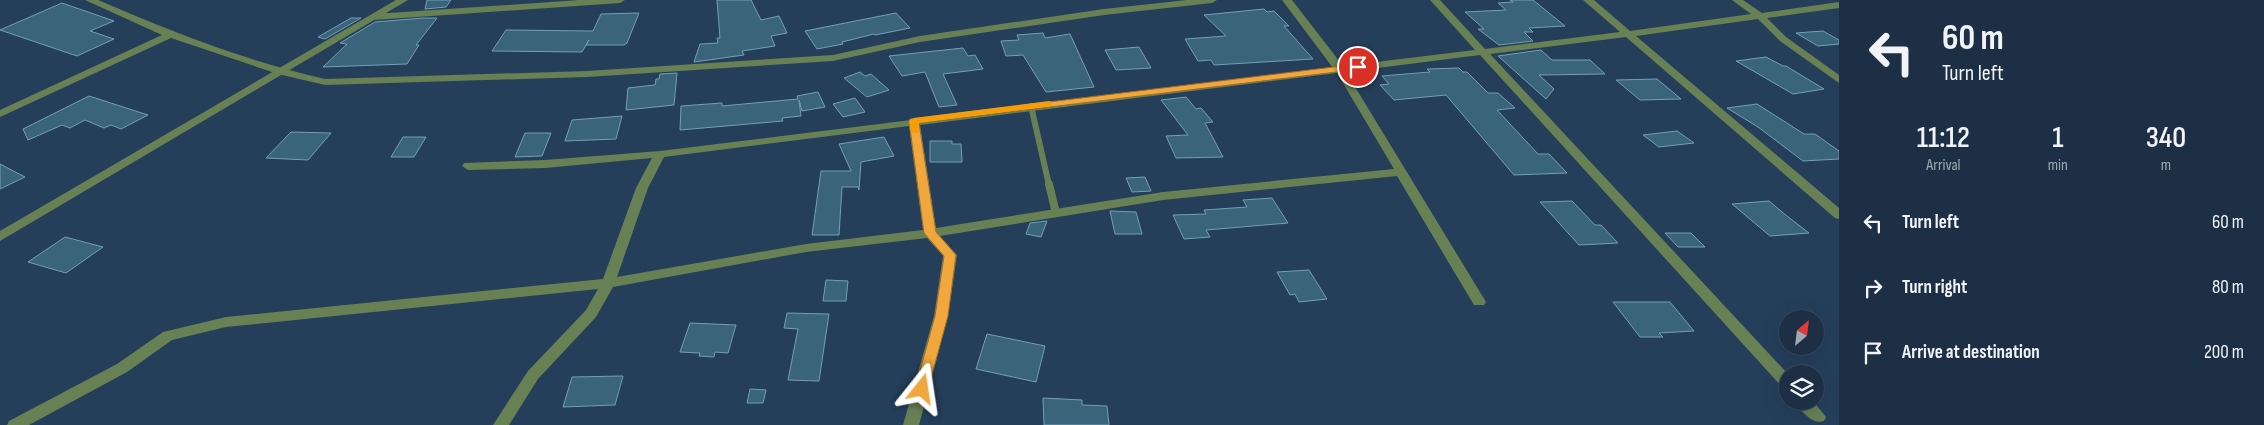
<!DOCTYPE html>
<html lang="en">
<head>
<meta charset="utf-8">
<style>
	body { margin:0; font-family:"Sofia Sans Condensed",sans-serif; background:#25374b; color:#f1f3f6; height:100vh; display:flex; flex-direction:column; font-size:19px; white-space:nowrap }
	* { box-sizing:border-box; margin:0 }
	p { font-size:16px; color:#a0a9b2 }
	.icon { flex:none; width:28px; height:28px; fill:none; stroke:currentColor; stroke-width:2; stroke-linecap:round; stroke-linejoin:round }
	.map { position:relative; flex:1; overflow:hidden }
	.drawer { display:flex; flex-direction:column; background:#1c2f44; width:425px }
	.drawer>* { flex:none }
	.top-card { background:#1c2f44; color:#f1f3f6; overflow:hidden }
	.needle { width:32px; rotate:28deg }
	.buttons { position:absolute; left:1779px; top:310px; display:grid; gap:10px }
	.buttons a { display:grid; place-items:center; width:45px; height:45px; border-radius:50%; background:#1c2f44; box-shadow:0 5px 20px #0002,0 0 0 1px #3a4a5d; font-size:25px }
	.pin { position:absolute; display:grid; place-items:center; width:42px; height:42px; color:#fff; margin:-21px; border:2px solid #fff; border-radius:50%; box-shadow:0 1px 5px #0007 }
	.me { position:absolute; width:55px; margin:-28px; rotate:15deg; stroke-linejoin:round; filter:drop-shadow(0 0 4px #0008) }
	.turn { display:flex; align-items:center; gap:18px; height:105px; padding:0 20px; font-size:22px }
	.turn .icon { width:65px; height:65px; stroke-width:2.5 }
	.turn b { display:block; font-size:35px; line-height:42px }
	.eta { display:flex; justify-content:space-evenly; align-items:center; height:85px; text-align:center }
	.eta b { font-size:30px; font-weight:600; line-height:35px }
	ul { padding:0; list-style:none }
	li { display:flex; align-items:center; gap:15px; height:65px; padding:0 20px }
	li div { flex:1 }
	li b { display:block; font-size:19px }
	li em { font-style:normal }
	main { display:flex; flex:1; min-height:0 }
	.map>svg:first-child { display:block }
	.building { fill:#3a647a; stroke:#739fb7 }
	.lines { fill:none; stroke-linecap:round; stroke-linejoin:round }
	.service-far1 { stroke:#678054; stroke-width:6 }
	.service { stroke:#678054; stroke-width:8 }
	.minor { fill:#678054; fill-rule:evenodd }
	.tertiary { fill:#678054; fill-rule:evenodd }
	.route { fill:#efa73e; stroke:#9b6d28 }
	.slow { fill:#f59e0b }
</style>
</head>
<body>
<main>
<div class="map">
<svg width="1839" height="425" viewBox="0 0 1839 425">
	<rect width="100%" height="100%" fill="#253f5b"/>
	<path class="building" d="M427 0H451L446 7 425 9Z
		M717 0H751L761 20 779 16 787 33 771 36 775 46 742 51 744 55 694 62 700 44 718 43 717 38H720Z
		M1510 0H1533L1565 26 1529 28 1533 32H1524L1533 41 1499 45 1478 29H1484L1465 12 1506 10 1498 3 1513 2Z
		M62 3 114 21 90 31 114 39 77 56 0 30Z
		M1264 9 1267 12 1274 11 1289 26H1284L1313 59 1214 65 1211 60 1198 61 1185 39 1226 36 1204 15Z
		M639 13 627 43 624 45H586L589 40 582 52 492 51 506 30 593 31 601 14Z
		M896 13 910 28 875 35 874 34 842 42 843 44 817 49 805 31Z
		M351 18H361L325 39 318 37Z
		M423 18H437L416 45H419L407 64 323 67 347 44 340 43 375 22Z
		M1823 31 1839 40V44L1818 46 1796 33Z
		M1043 33 1045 38 1070 34 1094 87 1046 92 1023 55 1006 56 1001 41 1019 40 1017 35Z
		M1139 47 1151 68 1116 70 1105 50Z
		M963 48 968 56 975 55 983 69 943 74 957 105 939 107 925 72 902 76 889 56Z
		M1541 50 1552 60H1590L1605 74 1539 75 1554 89 1546 99 1498 56Z
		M1766 57 1783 66H1786L1824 89 1793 94 1736 61Z
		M1459 68 1463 72H1467L1488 93H1498L1515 108 1497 110 1538 154H1549L1567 173 1514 175 1446 95 1394 100 1380 85 1389 84 1382 76 1430 72 1427 69Z
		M860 72 865 76 871 74 889 90 867 97 844 78Z
		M677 73 674 105 626 110 628 88 655 85 656 79H659L660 74Z
		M1657 79 1681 99 1640 100 1616 80Z
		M818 92 825 107 802 111 799 100 801 116 782 118 783 121 680 130 681 106 722 103V106L798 99 797 96Z
		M89 96 148 115 121 129 111 125 104 128 85 120 70 128 62 125 28 140 23 129Z
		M1186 97 1196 109 1201 108 1213 122 1205 123 1223 157 1176 158 1166 136 1188 135 1161 100Z
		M855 98 865 112 843 117 833 104Z
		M1757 104 1804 134H1815L1839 151V159L1803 161 1758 127 1727 108Z
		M622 116 616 139 565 141 572 120Z
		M1677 131 1694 143 1659 147 1643 135Z
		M291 132 331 133 308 160 266 158Z
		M525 133H551L542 156 515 157Z
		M403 137H426L414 157H391Z
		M884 137 894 156 861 162 859 190 858 187H842L839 235H812L821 171H851L839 144Z
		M930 141H952V144H961L962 162H930Z
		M0 164 25 177 0 189Z
		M1145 177 1151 191 1132 192 1126 178Z
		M1272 198 1288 223 1206 230 1210 237 1184 239 1173 215 1206 214 1204 210 1247 207 1243 200Z
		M1572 201 1595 225H1601L1618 243 1579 245 1540 202Z
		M1769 201 1787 216 1809 233 1770 236 1732 204Z
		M1110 211 1136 212 1142 234H1115Z
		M1047 221 1041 237 1026 234 1030 223Z
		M1665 233H1691L1705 247H1678Z
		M65 237 103 247 66 273 28 262Z
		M1309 270 1327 299 1299 302 1295 294 1290 295 1277 272Z
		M826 280 848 281 846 301H823Z
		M1613 302H1670L1694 331 1659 333 1663 337H1640Z
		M787 313 829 314 819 381 788 380 798 329 784 328Z
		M690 323 736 325 728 353 715 352 714 357 699 356 700 353 680 352Z
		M987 334 1045 346 1036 382 976 369Z
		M623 376 615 405 563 407 572 377Z
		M750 389 766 390 763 403H747Z
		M1043 398 1082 400V405L1107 406 1109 425H1044Z"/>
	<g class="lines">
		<path class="service-far1" d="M1031 106 1049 185"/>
		<path class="service" d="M1049 184 1056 213"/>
		<path class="minor" d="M85 0H98C172 32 246 61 325 79L587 71 833 55 920 36 1104 9 1187 0H1217L1212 3 1104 15 920 42 833 61 587 77 325 85 278 74 171 38 0 117V110L162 35Z
			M580 0H625L620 3 374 20 369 17 374 14Z
			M1282 0H1292L1343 66 1475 50 1430 0H1440L1485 49 1620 32 1583 0H1594L1630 31 1751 14 1732 0H1743L1762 13 1839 2V8L1767 18 1786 37 1839 75V83L1780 41 1758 19 1636 36 1839 208V219L1835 218 1626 37 1490 54 1788 374V390L1783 388 1480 55 1346 72 1486 302 1484 305H1474L1397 176 1163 200 940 236 957 255 948 316 919 425H903L934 316 943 256 927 238 806 252 613 287 596 317 538 379 509 425H493L528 371 586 310 598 289 226 327 172 340 127 372 29 425H7L9 421 117 364 163 332 226 317 603 279 636 188 652 158 545 168 468 170 462 166 464 163 545 160 660 151 1333 68ZM1337 73 1394 169 1163 192 936 228 920 125ZM909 126 923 230 806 244 617 277 648 188 664 157Z
			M1795 401H1813L1826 417 1824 421C1812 425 1801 411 1795 401Z"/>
		<path class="tertiary" d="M396 0H408L0 241V231Z"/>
	</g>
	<path class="route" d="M1358 64 1361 65V69L919 123 936 232 956 255 948 316 928 389 926 392H917L915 389 935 316 944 256 924 233 909 121 910 119Z"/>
	<path class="slow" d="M1049 101 1052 102V106L919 123V133H911L909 121 914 118Z"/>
</svg>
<div class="buttons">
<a><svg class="needle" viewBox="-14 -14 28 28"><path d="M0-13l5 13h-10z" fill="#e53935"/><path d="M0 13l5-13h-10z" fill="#a0a9b2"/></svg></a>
<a><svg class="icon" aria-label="layers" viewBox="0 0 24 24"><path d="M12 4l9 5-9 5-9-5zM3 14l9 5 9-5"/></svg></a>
</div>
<div class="pin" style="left:1358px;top:67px;background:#d93025"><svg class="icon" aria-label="arrive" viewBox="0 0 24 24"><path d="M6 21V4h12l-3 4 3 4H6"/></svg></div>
<svg class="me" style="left:922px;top:389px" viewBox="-20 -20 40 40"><path d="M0-17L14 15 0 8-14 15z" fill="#efa73e" stroke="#fff" stroke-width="4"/></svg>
</div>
<section class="drawer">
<div class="top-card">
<div class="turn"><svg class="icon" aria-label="left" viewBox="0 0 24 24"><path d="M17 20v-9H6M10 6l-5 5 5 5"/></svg><div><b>60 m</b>Turn left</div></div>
</div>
<div class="eta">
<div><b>11:12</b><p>Arrival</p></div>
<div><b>1</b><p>min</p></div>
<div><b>340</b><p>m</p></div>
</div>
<ul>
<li><svg class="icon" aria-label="left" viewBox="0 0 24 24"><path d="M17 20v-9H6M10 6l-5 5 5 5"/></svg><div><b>Turn left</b></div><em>60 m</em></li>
<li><svg class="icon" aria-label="right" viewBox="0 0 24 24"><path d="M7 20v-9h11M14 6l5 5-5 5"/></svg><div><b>Turn right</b></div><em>80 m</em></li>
<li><svg class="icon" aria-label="arrive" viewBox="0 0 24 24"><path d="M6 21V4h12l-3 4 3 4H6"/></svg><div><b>Arrive at destination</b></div><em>200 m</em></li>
</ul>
</section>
</main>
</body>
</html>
